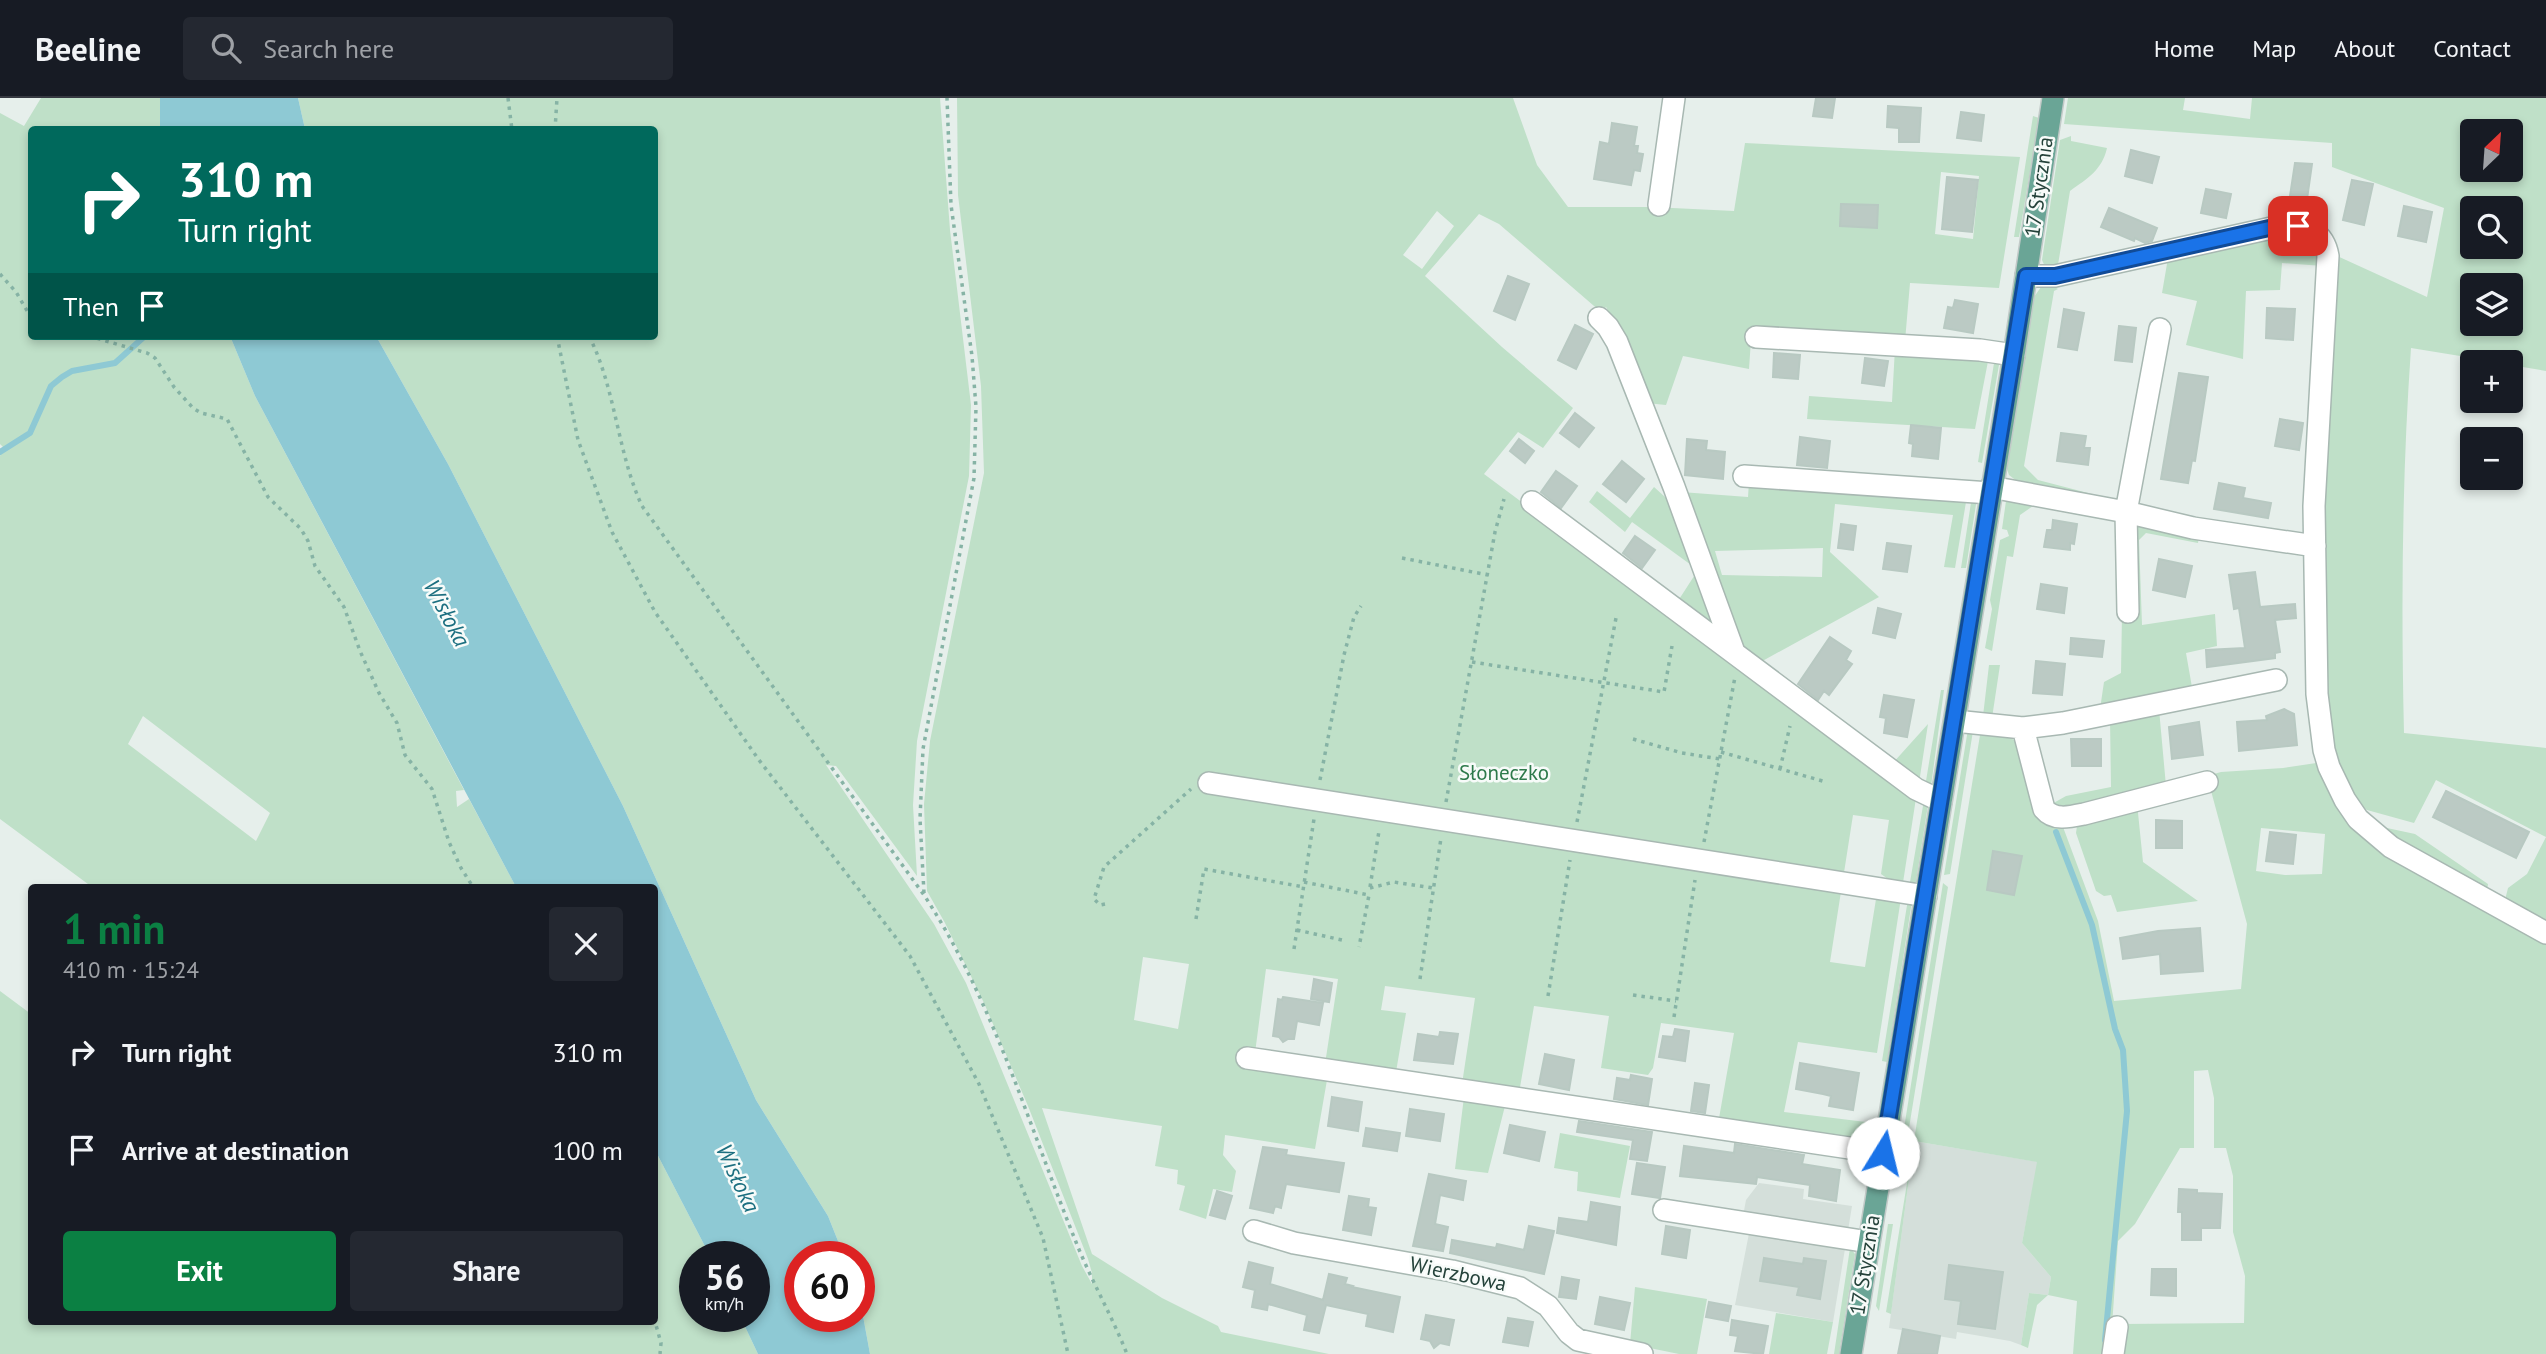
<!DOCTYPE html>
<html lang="en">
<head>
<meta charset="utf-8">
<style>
	body { margin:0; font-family:"PT Sans",sans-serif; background:#242831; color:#f1f3f6; height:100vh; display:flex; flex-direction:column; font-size:26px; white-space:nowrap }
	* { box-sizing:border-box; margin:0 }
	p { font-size:23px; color:#9ea1a6 }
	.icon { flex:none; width:38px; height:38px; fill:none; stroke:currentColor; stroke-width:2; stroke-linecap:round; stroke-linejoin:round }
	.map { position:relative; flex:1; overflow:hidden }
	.drawer { position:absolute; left:28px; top:786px; width:630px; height:441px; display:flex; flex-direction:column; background:#171b24; border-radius:7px; box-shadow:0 4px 10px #0003 }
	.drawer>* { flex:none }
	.guide { position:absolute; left:28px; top:28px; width:630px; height:214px; border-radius:7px; box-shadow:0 4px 10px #0003; background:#00695c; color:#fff; overflow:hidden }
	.needle { width:46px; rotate:25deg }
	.fabs { position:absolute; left:2460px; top:21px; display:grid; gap:14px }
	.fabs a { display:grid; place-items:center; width:63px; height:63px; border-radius:7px; background:#171b24; box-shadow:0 4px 10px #0003; font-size:35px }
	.speed { position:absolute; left:679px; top:1143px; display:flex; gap:14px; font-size:35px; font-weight:700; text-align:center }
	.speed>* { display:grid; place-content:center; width:91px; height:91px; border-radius:50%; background:#171b24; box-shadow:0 4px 10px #0003; line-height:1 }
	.speed small { font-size:18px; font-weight:400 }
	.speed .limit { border:10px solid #d22; background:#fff; color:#111 }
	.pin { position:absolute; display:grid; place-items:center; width:60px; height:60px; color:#fff; margin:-30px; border-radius:14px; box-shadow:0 4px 10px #0006 }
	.me { position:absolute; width:77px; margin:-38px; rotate:9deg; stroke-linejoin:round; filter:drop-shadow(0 0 5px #0008) }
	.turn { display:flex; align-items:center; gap:24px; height:147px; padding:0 35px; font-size:32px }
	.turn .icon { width:91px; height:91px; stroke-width:2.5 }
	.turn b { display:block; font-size:49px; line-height:60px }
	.then { display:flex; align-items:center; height:66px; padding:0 35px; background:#0003; gap:14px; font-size:26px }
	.round { display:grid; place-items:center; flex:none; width:74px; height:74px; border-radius:7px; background:#242831 }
	.summary { display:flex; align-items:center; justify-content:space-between; height:119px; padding:0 35px }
	h1 { font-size:42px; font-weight:800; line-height:52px; color:#0b8043 }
	.primary-button { display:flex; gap:14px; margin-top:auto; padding:14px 35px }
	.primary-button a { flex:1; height:80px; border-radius:7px; background:#0b8043; color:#fff; font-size:28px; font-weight:800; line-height:80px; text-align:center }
	.primary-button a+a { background:#242831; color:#f1f3f6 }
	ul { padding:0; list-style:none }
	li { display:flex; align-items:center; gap:21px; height:98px; padding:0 35px }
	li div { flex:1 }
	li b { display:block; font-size:26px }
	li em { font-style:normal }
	header { display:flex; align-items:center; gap:42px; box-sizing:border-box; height:98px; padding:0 35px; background:#171b24; border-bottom:2px solid #363941 }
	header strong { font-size:33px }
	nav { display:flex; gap:38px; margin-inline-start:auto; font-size:24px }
	.search { width:490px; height:63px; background:#242831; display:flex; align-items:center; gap:18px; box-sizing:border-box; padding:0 24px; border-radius:7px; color:#9ea1a6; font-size:26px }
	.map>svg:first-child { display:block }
	.built { fill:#d4dfda }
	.green { fill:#bfe0c8; fill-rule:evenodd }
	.water { fill:#8ec9d4 }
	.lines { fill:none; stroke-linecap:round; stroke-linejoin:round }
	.stream { stroke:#8ec9d4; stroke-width:6 }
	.building { fill:#bbcac4; stroke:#b8c9c2; stroke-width:2 }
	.minor-casing { stroke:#a8b8b2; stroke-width:24 }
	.major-casing { stroke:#c2cac8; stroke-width:24 }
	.path { stroke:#86b3a5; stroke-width:3.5; stroke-dasharray:3.5 5; stroke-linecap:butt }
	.minor { stroke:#fff; stroke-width:21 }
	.major { stroke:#6aa596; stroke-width:21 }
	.route-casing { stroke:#114b97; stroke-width:18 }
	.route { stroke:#1a73e8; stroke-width:12 }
	.labels { text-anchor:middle; stroke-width:5; stroke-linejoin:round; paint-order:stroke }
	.street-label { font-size:21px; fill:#24423a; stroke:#f7fbf9 }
	.park-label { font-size:21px; fill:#2d7a4b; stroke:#f7fbf9 }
	.water-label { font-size:23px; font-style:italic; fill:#1c6f80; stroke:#f7fbf9 }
</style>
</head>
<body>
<header>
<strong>Beeline</strong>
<div class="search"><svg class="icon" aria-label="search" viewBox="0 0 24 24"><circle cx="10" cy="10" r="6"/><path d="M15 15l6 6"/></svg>Search here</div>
<nav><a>Home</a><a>Map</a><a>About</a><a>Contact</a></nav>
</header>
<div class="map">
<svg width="2546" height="1256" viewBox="0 0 2546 1256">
	<rect width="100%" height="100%" fill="#e6efeb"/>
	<path class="built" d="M1914 1043 2038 1064 2022 1145 2051 1179 2048 1197 2029 1195 2021 1247 2010 1243 1957 1234 1956 1241 1889 1230Z
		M1759 1085 1804 1091 1803 1101 1852 1108 1833 1224 1735 1207 1752 1120 1743 1118 1746 1102Z"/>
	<path class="green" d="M41 0H160V31L32 32V238H230L255 298 464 692 456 693 457 709 469 701 516 789H92L0 721V358L4 350 0 346V15L24 28ZM143 618 270 715 256 743 128 646Z
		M298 0H940L950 132 971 307 969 378 917 643 913 707 917 778 836 668 826 667 934 826 966 885 1082 1168 1092 1186V1175L1088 1161 1028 1008 984 905 945 825 927 793 924 706 930 643 984 375 981 288 958 97 957 0H1513L1537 67 1568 109H1652L1734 113 1745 45 2020 59 1999 190 1910 185 1905 243 1751 242 1749 271 1683 258 1666 307 1646 305 1622 237 1606 209 1601 214 1499 126 1479 116 1425 178 1502 249 1573 310 1543 350 1518 334 1484 376 1862 657 1916 700 1902 791 1881 776 1889 722 1853 717 1830 864 1865 869 1877 795 1901 800 1877 955 1798 944 1784 1014 1866 1024 1862 1047 1718 1026 1734 935 1661 925 1653 970 1648 977 1601 970 1609 918 1534 908 1519 995 1462 986 1475 900 1385 888 1381 912 1406 915 1396 974 1325 966 1338 881 1266 871 1255 955 1327 982 1315 1051 1225 1037 1223 1057 1236 1073 1232 1094 1213 1091 1206 1121 1179 1112 1185 1088 1177 1086 1178 1072 1155 1068 1162 1028 1042 1010 1092 1156 1162 1200 1218 1228 1221 1234 1329 1256H870L859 1196V1158H844L828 1118 756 1002 623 708 448 366 376 238H654V32L305 31ZM1941 74 1979 78 1973 141 1935 136ZM1437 113 1454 128 1422 171 1403 157ZM1143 859 1189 866 1178 931 1134 922Z
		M2068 0H2185L2183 12 2250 21 2252 0H2546V273L2511 267V264H2497L2411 250C2402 378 2401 506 2404 635L2546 650V830L2505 802 2508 790 2527 776 2546 739 2436 682 2414 725 2367 712 2352 702 2328 640 2318 412 2335 157 2427 199 2444 110 2332 69V45L2064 26ZM2473 33H2511V72H2473ZM2473 110H2511V149H2473ZM2473 187H2511V226H2473Z
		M2033 18 2039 20 2019 139H2014Z
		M2071 38V43L2107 50C2102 72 2088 80 2070 93L2057 173 2046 171 2042 162 2060 42Z
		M2279 133 2312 138 2323 168 2282 165 2280 192 2246 193 2243 261 2186 247 2197 203 2162 195 2168 160Z
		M2051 187 2058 191 2054 193 2053 199 2024 368 2038 382 2111 401 2019 385 2009 377 2007 371 2034 199 2041 189Z
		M1895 250 1989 258 1975 331 1807 321 1809 298 1892 304Z
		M1995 259 2000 261 1982 365 1978 364Z
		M1749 384 1967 398 1955 470 1944 469 1953 417 1835 406 1830 454 1879 499 1757 566 1748 561 1681 394 1748 399ZM1823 450 1822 479 1722 477 1715 453Z
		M1654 389 1675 408 1716 521 1709 531 1676 506 1698 472 1632 424 1625 434 1589 404 1597 393 1630 420Z
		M1972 398 1977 400 1966 470H1961Z
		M2011 400 2029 403 2033 408 2020 417 2013 459 2007 458 1992 553 1985 550 1992 511 1990 502 2000 442 2009 438 2007 432 2002 431 2006 403Z
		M2140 426 2199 437 2198 445 2146 435 2139 442 2142 527 2215 516 2217 548 2186 555 2193 595 2100 611 2104 584 2121 575 2122 516 2131 430Z
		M1989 567H2000L1992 620 1983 618Z
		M1941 592H1944L1931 688 1925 689Z
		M2159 611 2166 688 2079 713 2050 707 2066 698 2111 689 2110 620Z
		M1928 626 1919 685 1892 666Z
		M1968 631 1973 633 1950 776 1944 777Z
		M1981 631 2004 635 2015 643 2063 729 2098 823 2114 903 2241 891 2247 826 2207 678 2221 674 2283 670 2323 664 2342 706 2546 841V1256H2118L2120 1226 2244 1225 2245 1178 2233 1134V1078L2226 1050H2214V1000L2208 972 2194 973V1050H2180L2135 1126 2118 1143 2110 1256H2055H2073L2077 1203 2048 1197 2037 1207 2028 1250 2021 1247 2029 1195 2048 1197 2051 1179 2022 1145 2037 1064 1914 1043 1891 1216 1886 1214ZM2261 730 2325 736 2322 776 2285 777 2256 773Z
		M1924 702 1928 707 1915 790H1909Z
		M2137 705 2143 764 2198 803 2117 814 2111 797 2104 798 2096 793 2076 735 2077 728Z
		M2373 727 2415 736 2488 786 2487 793Z
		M1943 785 1948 789 1904 1061 1899 1062Z
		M1908 801 1912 803 1887 964 1882 963Z
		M0 893 31 916 32 1223H654L655 1052 710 1158H695V1218H740L758 1256H0Z
		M1464 999 1506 1004 1488 1075 1455 1071Z
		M1560 1035 1630 1048 1620 1100 1577 1093 1578 1074 1554 1070Z
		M1888 1126H1893L1879 1213 1876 1208Z
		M1850 1150 1855 1156 1839 1256H1834Z
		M1635 1189 1707 1201 1697 1256H1679L1630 1246Z
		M1776 1215 1833 1224 1827 1256H1769Z"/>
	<path class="water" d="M160 0H298L305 31H160Z
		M230 238H376L448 366 623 708 756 1002 828 1118 844 1158H800V1218H859V1196L870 1256H758L740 1218H754V1158H710L655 1052 654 789H516L255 298Z"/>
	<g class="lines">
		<path class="stream" d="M0 354 30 335 51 288 62 279 72 273 115 265 145 238
			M2056 734 2092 827 2115 931 2123 952 2127 1013 2105 1242"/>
	</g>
	<path class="building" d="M1816 0H1835L1832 20 1813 18Z
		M1888 8 1921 10 1919 44H1899V30L1887 29Z
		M1961 14 1984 17 1981 43 1957 40Z
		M1612 25 1637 29 1634 48H1638L1637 55 1643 56 1640 73 1634 72 1631 87 1594 81 1600 44 1609 46Z
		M2131 52 2159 59 2152 85 2125 78Z
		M2295 65 2312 66 2307 101 2290 98Z
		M1947 79 1978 82 1972 134 1942 131Z
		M2352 82 2373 86 2364 127 2343 122Z
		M2206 91 2231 96 2226 120 2201 115Z
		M1841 106 1878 107 1877 130 1840 128Z
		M2404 108 2432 114 2426 144 2398 138Z
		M2109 110 2157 130 2152 143 2145 145 2135 140 2134 143 2101 129Z
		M1508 178 1529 186 1515 222 1494 213Z
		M1955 202 1978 206 1973 235 1944 230 1948 209 1953 210Z
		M2267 210 2295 211 2293 242 2266 240Z
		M2064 211 2084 215 2077 252 2058 249Z
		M1575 227 1593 236 1576 271 1558 262Z
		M2119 228 2136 230 2132 264 2115 262Z
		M1774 255 1800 257 1798 281 1773 279Z
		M1865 260 1888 263 1884 288 1862 285Z
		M2179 275 2208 279 2195 363 2192 362 2188 385 2161 381Z
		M1575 315 1594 330 1579 349 1560 335Z
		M2280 321 2303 325 2299 352 2275 348Z
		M1911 327 1941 330 1938 361 1912 358 1913 346 1909 345Z
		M2061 335 2086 338 2084 350H2090L2088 367 2057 363Z
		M1800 339 1830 343 1827 370 1797 367Z
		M1519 341 1534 353 1525 365 1510 353Z
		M1687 341 1707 343 1706 352 1725 354 1723 381 1685 377Z
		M1622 363 1644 381 1626 404 1603 386Z
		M1556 373 1577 388 1561 410 1541 394Z
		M2219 385 2245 390 2243 400 2271 405 2268 420 2214 411Z
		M2053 422 2077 426 2074 446 2070 445V452L2044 449 2047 432H2052Z
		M1841 426 1856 428 1853 452 1838 450Z
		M1635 438 1655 452 1642 470 1623 455Z
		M1887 445 1911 448 1907 474 1883 471Z
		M2159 461 2192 468 2185 499 2153 492Z
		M2255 474 2260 509 2295 506 2296 520 2275 522 2280 554 2275 555V560L2207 569 2206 552 2245 550 2239 510 2234 511 2229 477Z
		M2041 486 2067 490 2064 515 2037 511Z
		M1878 510 1901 516 1895 540 1873 535Z
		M1830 539 1851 553 1846 562 1852 566 1829 597 1824 593 1818 602 1798 586Z
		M2071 540 2104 543 2102 559 2070 556Z
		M2036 563 2065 566 2062 597 2033 595Z
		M1884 597 1914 602 1907 639 1884 635 1886 620 1880 619Z
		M2284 611 2294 616 2297 647 2239 653 2237 624 2267 622 2266 618Z
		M2199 624 2203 657 2172 661 2169 629Z
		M2071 641H2101V668H2072Z
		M2446 693 2529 734 2516 760 2433 719Z
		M2156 722 2182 723V750H2156Z
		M2270 734 2296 737 2293 766 2266 763Z
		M1993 753 2022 758 2014 797 1987 792Z
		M2200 830 2203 873 2161 876 2160 856 2123 861 2120 840 2158 833Z
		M1314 881 1332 885 1329 904 1311 901Z
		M1283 899 1323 905 1319 927 1297 923 1294 941H1288L1283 944 1279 939 1273 938 1278 901 1282 902Z
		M1675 931 1689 933 1685 963 1659 959 1663 938 1673 939Z
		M1440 934 1458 936 1453 966 1414 962 1418 936 1439 939Z
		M1545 956 1574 962 1569 992 1539 986Z
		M1800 965 1859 975 1853 1012 1829 1008 1831 998 1823 996 1796 991Z
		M1631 977 1652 981 1648 1007 1614 1001 1617 980 1630 982Z
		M1695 985 1709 987 1705 1015 1691 1013Z
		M1332 999 1362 1004 1358 1033 1328 1028Z
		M1410 1011 1444 1016 1440 1043 1406 1038Z
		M1579 1023 1652 1034 1647 1063 1630 1061 1633 1042 1577 1034Z
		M1510 1027 1545 1034 1539 1063 1504 1055Z
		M1366 1030 1400 1035 1397 1053 1363 1048Z
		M1735 1046 1804 1057 1802 1066 1840 1072 1836 1103 1809 1098 1810 1087 1757 1079 1756 1086 1680 1078 1684 1048 1734 1055Z
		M1263 1049 1287 1052 1286 1057 1344 1065 1339 1094 1286 1086 1281 1110 1275 1108 1273 1115 1250 1110Z
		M1637 1065 1665 1069 1660 1100 1632 1096Z
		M1429 1076 1466 1083 1463 1102 1440 1097 1435 1126 1448 1129 1443 1153 1413 1148Z
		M2179 1091 2197 1092V1095L2222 1096 2220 1130H2201V1142H2182V1114H2178Z
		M1217 1093 1232 1098 1225 1121 1210 1117Z
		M1349 1098 1369 1101 1368 1109 1376 1110 1371 1137 1343 1132Z
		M1591 1104 1620 1109 1616 1147 1557 1135 1559 1120 1588 1124Z
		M1529 1128 1554 1133 1544 1176 1450 1155 1452 1142 1496 1150 1497 1146 1524 1152Z
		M1666 1128 1690 1132 1686 1160 1662 1156Z
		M1764 1160 1803 1166 1804 1160 1826 1163 1820 1201 1797 1197 1799 1189 1760 1183Z
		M1249 1164 1273 1170 1270 1186 1323 1202 1329 1176 1347 1180 1345 1186 1353 1188 1352 1189 1400 1199 1393 1234 1366 1228 1368 1216 1326 1207 1319 1235 1304 1232 1307 1217 1268 1206 1267 1212 1252 1209 1255 1192 1243 1189Z
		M1949 1167 2003 1174 1995 1231 1958 1226 1961 1203 1945 1201Z
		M2152 1171H2176V1198L2151 1197Z
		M1562 1179 1579 1182 1576 1201 1559 1199Z
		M1600 1199 1630 1205 1624 1232 1595 1226Z
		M1709 1204 1731 1208 1728 1223 1706 1219Z
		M1426 1217 1454 1222 1449 1247 1440 1245 1434 1250 1430 1243 1421 1241Z
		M1508 1220 1533 1224 1528 1248 1503 1244Z
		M1732 1222 1768 1228 1763 1256 1735 1253 1738 1238 1730 1237Z
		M1903 1231 1940 1238 1937 1256H1898Z"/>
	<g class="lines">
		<g class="minor-casing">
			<path id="minor" d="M1659 107 1674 0
				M2026 178H2055L2285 127C2307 126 2324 135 2328 158L2314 408 2317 596 2324 652 2329 669 2345 702 2358 721 2391 749 2546 835
				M1599 220 1608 229 1617 244 1674 389 1734 554
				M1756 239 1980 252 2014 257
				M1744 378 1990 395
				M1991 389 2126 414 2193 430 2315 448
				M1532 404 1916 691 1941 703
				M2128 514 2126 414 2160 231
				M1955 623 2023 630 2063 625 2276 582
				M2023 630 2044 711C2054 723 2070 719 2084 716L2207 684
				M1209 685 1926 798
				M1247 960 1883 1055
				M1664 1112 1869 1144
				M1254 1133 1294 1145 1452 1173 1520 1190 1548 1208 1569 1235 1578 1242 1642 1256
				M2113 1256 2117 1229"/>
		</g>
		<g class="major-casing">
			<path id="major" d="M1851 1256 2014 257 2053 0"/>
		</g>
		<path class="path" d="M508 0 512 32
			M555 32 557 0
			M0 176 16 194 32 221
			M89 238 147 255 155 260 174 289 193 310 201 315 227 321 268 399 301 431 308 443 315 468 344 509 360 553 379 595 397 625 405 657 432 691 449 744 461 770 473 789
			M557 238 578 342 612 434 655 514 759 662 910 858 979 986 1043 1140 1068 1256
			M589 238C616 291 617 354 642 408L924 797C993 902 1029 1028 1076 1144 1091 1182 1112 1218 1127 1256
			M1402 460 1488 477
			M1472 564 1664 594 1672 548
			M1633 641 1682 655 1720 661
			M1721 654 1826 684
			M1780 671 1790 628
			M1320 682 1344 557 1354 519 1361 508
			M1446 704 1495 434 1504 401
			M1577 724 1616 520
			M1704 744 1735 579
			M1304 784 1369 797 1359 849
			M1370 789 1379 733
			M1370 790 1394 784 1433 790
			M924 795 920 721 923 651 974 380 976 309 972 258 951 107 947 0
			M1105 806 1100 807 1094 801 1104 769 1191 691
			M1196 821 1204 771 1304 789
			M1297 832 1342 842
			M1294 851 1314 721
			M1420 881 1441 740
			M1633 897 1676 903
			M1548 898 1570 762
			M1674 919 1695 782
			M654 1220 661 1245 660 1256"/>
		<use href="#minor" class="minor"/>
		<use href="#major" class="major"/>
	</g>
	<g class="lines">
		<g class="route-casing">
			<path id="route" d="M1883 1055 2026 178H2055L2278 128H2298"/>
		</g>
		<use href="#route" class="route"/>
	</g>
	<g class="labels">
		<g class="street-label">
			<text transform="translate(2039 89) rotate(-82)" y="7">17 Stycznia</text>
			<text transform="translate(1865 1167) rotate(-81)" y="7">17 Stycznia</text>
			<text transform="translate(1458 1176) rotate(12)" y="7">Wierzbowa</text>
		</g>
		<g class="park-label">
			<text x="1504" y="682">Słoneczko</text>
		</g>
		<g class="water-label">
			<text transform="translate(447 515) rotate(62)" y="8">Wisłoka</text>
			<text transform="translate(738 1080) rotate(65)" y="8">Wisłoka</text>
		</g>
	</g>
</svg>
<div class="fabs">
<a><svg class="needle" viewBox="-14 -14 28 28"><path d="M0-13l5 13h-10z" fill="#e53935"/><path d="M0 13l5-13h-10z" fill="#9ea1a6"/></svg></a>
<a><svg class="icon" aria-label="search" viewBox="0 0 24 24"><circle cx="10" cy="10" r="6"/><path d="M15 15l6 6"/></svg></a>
<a><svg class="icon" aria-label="layers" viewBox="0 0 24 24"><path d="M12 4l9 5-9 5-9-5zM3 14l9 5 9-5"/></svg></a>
<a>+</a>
<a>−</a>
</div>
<div class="speed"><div>56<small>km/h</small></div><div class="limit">60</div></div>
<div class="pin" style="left:2298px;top:128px;background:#d93025"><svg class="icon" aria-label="arrive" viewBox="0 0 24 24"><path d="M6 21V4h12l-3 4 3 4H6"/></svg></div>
<svg class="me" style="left:1883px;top:1055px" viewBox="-20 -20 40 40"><circle r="19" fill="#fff"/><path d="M0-13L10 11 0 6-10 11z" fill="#1a73e8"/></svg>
<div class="guide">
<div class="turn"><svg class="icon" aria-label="right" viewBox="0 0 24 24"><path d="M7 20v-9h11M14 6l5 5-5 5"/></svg><div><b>310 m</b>Turn right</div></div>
<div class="then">Then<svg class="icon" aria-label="arrive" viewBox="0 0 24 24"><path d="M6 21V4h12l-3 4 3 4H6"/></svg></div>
</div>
<section class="drawer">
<div class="summary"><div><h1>1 min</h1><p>410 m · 15:24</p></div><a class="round"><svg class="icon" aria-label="close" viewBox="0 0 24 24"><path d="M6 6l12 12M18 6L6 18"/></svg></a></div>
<ul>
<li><svg class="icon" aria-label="right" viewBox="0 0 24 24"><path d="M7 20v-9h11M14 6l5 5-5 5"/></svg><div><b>Turn right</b></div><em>310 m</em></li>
<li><svg class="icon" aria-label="arrive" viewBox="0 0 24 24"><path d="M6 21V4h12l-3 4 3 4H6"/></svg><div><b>Arrive at destination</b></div><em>100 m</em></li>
</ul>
<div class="primary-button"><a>Exit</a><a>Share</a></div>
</section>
</div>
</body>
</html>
